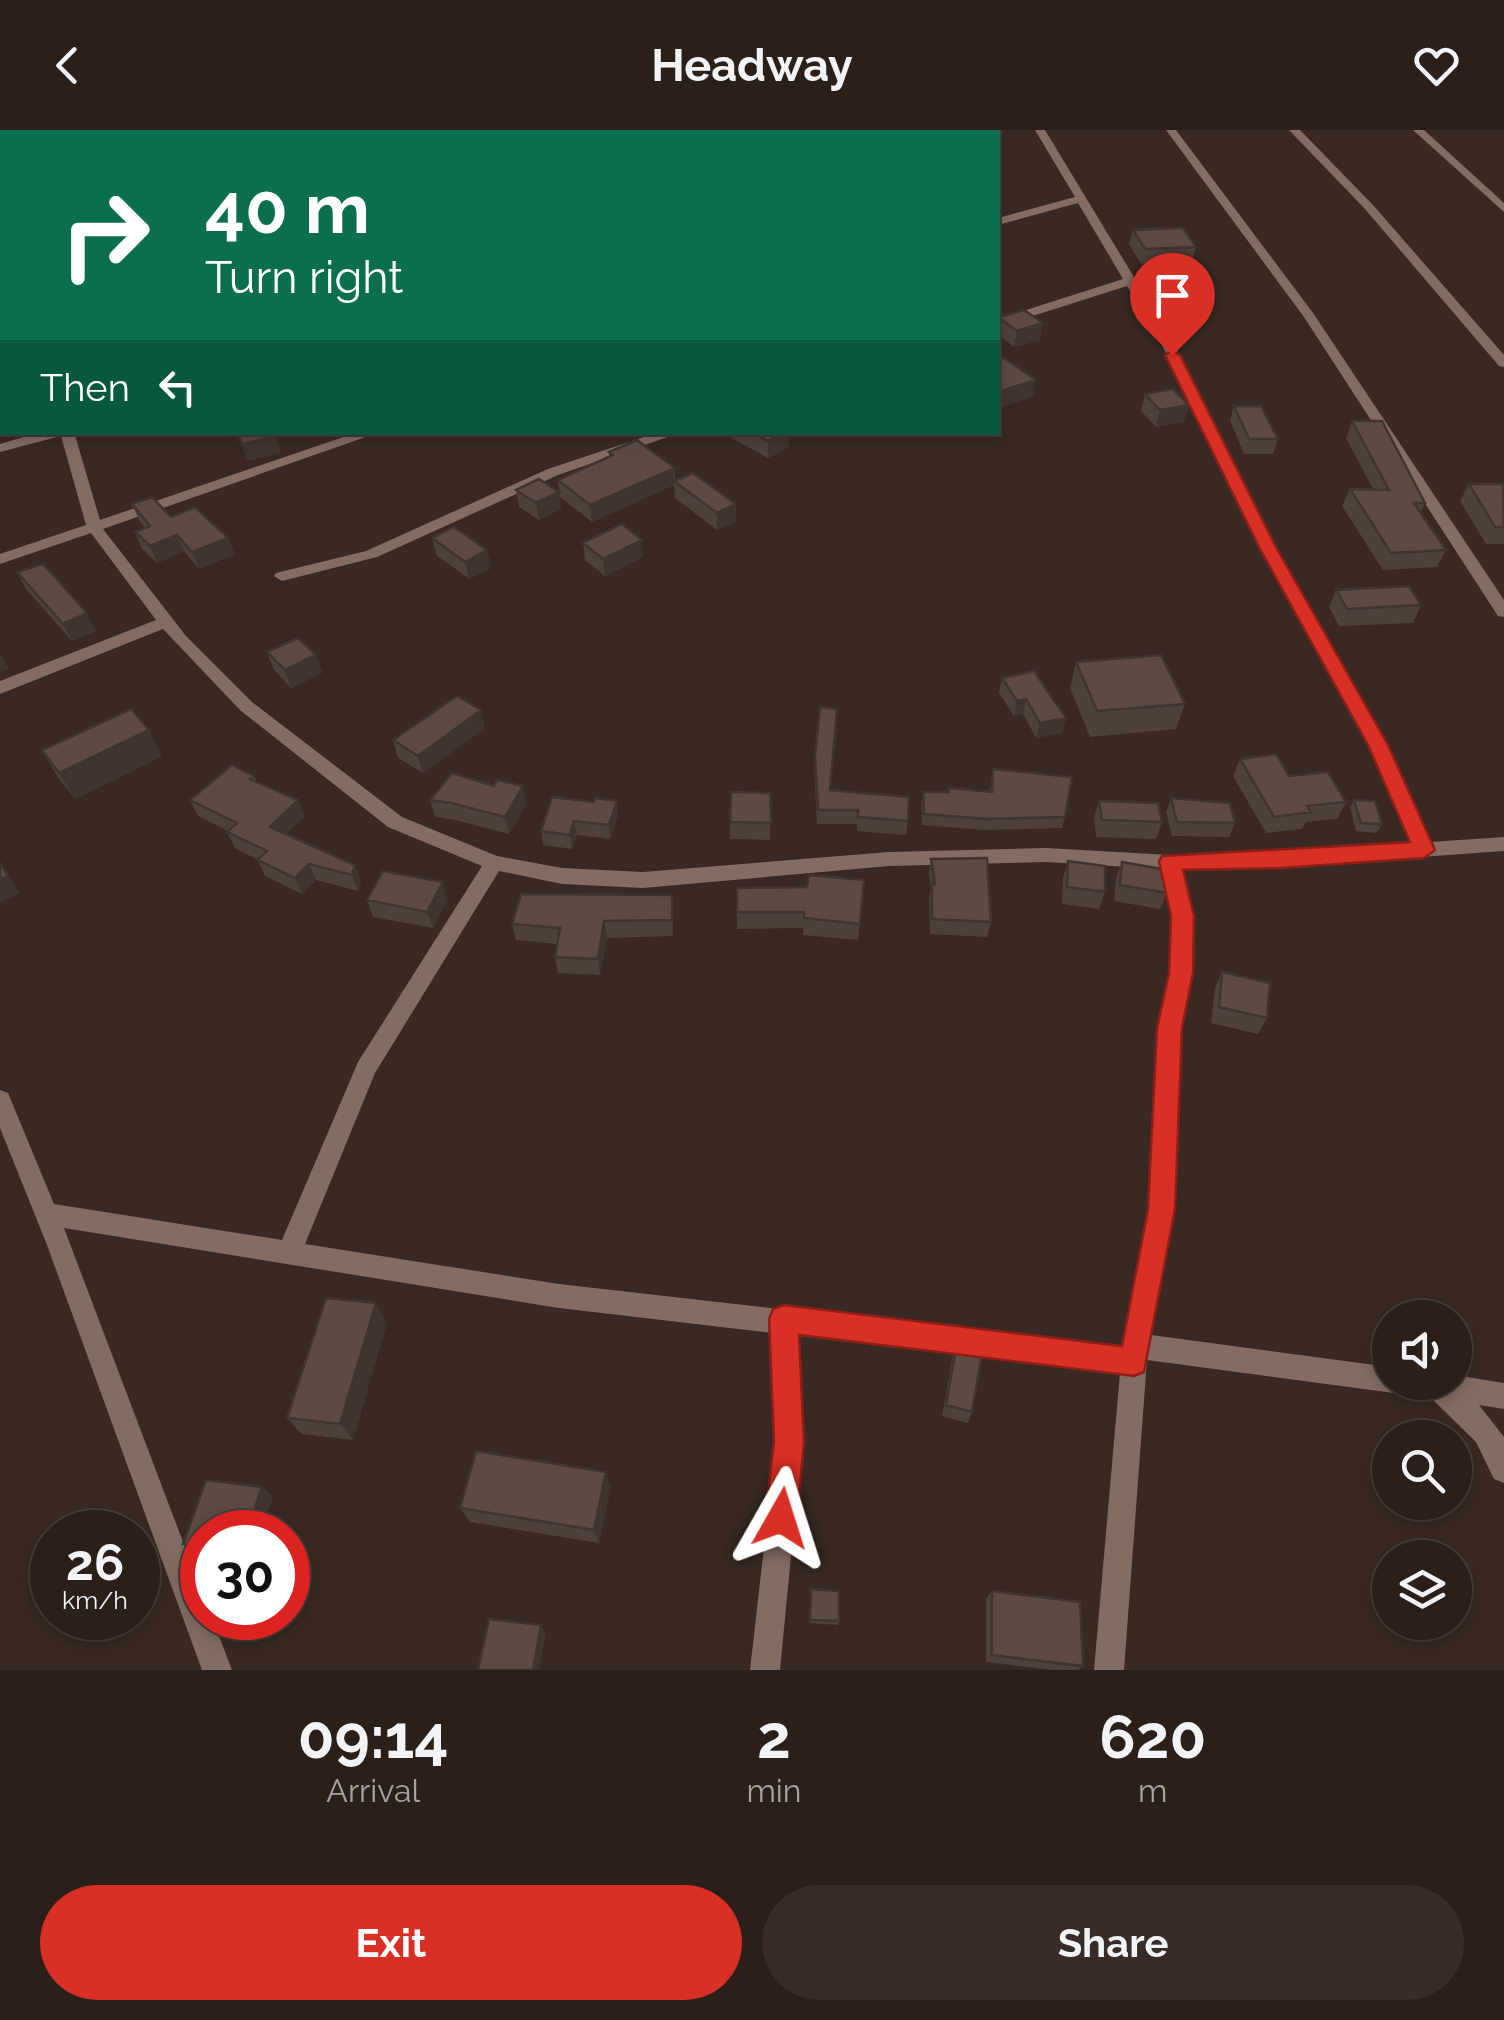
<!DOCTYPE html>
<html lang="en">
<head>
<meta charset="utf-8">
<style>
	body { margin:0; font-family:Raleway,sans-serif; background:#372c27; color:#f1f3f6; height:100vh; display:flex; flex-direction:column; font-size:38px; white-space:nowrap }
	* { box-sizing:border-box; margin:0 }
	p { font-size:32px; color:#a6a2a2 }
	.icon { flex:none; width:55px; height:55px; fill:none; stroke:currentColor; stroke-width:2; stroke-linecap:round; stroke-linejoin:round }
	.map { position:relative; height:1540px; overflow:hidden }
	.details { display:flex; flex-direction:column; background:#2b1f1a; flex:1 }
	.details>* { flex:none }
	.top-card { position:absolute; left:0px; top:0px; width:1000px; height:305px; box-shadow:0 5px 15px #0003,0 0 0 2px #473d39; background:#0b6e4f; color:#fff; overflow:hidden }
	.controls { position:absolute; left:1372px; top:1170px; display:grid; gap:20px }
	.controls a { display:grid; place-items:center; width:100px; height:100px; border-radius:50%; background:#2b1f1a; box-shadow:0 5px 15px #0003,0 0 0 2px #473d39; font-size:50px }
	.speed { position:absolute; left:30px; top:1380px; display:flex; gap:20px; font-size:50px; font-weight:700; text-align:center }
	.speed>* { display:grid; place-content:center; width:130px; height:130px; border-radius:50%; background:#2b1f1a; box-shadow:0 5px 15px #0003,0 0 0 2px #473d39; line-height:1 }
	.speed small { font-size:25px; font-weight:400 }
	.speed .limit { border:15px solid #d22; background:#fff; color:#111 }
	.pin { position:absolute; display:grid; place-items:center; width:85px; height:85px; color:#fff; margin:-102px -42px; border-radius:50% 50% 50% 0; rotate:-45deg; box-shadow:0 0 10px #0007 }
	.pin .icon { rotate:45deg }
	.me { position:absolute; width:110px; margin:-55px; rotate:6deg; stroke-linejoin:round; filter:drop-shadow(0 0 8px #0008) }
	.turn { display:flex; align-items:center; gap:35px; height:210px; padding:0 40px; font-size:45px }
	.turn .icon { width:130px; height:130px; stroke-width:2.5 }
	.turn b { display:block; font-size:70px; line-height:85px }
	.then { display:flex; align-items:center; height:95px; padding:0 40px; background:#0003; gap:20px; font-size:38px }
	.eta { display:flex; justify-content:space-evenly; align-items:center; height:170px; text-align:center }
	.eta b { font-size:60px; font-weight:700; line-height:70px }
	.primary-button { display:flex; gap:20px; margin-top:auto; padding:20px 40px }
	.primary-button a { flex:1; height:115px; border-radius:60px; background:#d93025; color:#fff; font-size:40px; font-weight:700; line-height:115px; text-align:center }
	.primary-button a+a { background:#372c27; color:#f1f3f6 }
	header { display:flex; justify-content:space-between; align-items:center; height:130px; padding:0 40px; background:#2b1f1a; font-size:45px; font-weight:700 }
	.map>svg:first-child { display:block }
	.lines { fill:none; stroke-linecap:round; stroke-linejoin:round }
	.street { fill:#836d63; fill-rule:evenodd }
	.wall { fill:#4f403a }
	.shaded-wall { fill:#40342f }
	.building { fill:#5c4a43; stroke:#40342f; stroke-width:2.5 }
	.route { fill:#d93025; stroke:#8d1f18; stroke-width:2.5 }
</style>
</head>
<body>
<header><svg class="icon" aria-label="back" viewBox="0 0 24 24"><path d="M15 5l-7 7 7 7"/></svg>Headway<svg class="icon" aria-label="heart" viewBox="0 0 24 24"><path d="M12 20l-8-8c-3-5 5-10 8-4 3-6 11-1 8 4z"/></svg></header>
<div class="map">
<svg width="1504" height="1540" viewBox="0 0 1504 1540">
	<rect width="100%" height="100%" fill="#392922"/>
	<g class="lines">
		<path class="street" d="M1035 0H1045L1169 205 1276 417 1387 615 1430 712 1504 707V721L1281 737 1181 739 1192 786 1191 843 1180 899 1173 1079 1151 1205 1390 1237V1252H1455V1245L1504 1253V1279L1479 1275 1504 1307V1353L1494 1349 1476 1312 1431 1268 1147 1230 1124 1540H1094L1120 1243 797 1206 802 1312 780 1540H750L776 1312 772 1203 559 1178 64 1098 202 1462V1488H212L232 1540H202L47 1115 0 998V960L8 963 54 1074 282 1110 358 932 482 736 388 697 240 580 163 499 0 564V551L156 490 91 403 0 434V424L86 395 61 306 0 322V314L41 302H74L100 390 358 302H380L103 399 186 506 252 572 402 687 497 726 562 738 643 742 889 722 1046 718 1170 725 1281 723 1411 713 1369 615 1260 417 1157 205 1127 156 998 197V189L1123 149 1078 73 998 95V88L1075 67ZM1046 732 1162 739 1172 786 1171 843 1158 899 1149 1079 1124 1218 793 1180 784 1177 779 1179 559 1154 305 1114 375 943 499 741 562 754 643 758 889 736Z
			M1166 0H1176L1313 183 1504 470V487L1498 486 1304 187Z
			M1289 0H1300L1373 75 1504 225V237L1499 236 1365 79Z
			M1413 0H1424L1504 73V82Z
			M0 97H2V106H0Z
			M0 154H2V162H0Z
			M2 230V238L0 239V231Z
			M659 302H682L558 345 377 427 282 451 274 446 276 443 366 421 548 339Z"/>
	</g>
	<path class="wall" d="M640 0H707V2H640Z
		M1133 100 1196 117 1192 132 1141 134 1129 114Z
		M998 187 1040 210 1014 217 998 205Z
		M1145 264 1184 292 1156 297 1141 281Z
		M1234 276 1278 309 1273 324H1244L1230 290Z
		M1352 291 1425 373 1420 383 1446 420 1437 437 1383 440 1342 376 1350 359H1373L1346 308Z
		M721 302H789V317L768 328Z
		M609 322 675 338V351L736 391 717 400 675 368 674 355 592 392 560 367 558 350 609 327Z
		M1469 354 1504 356V414H1486L1460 371Z
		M516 360 559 362 561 379 539 390 519 377Z
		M132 374 171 387 235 424 199 439 184 421 157 433 142 419 135 402 145 398 139 390Z
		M432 408 487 420 491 438 469 449 436 425Z
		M583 413 643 427 605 446 585 430Z
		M17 442 96 501 72 511 26 459Z
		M1336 460 1421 475 1413 493 1339 496 1329 477Z
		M267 522 316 525 322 543 291 558 274 540Z
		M1076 532 1185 574 1176 599 1090 607 1070 558Z
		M1002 548 1066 588 1062 603 1036 608 1023 584 1014 586 999 563Z
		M485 598 423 643 398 628 393 610Z
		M42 620 162 626 75 669 57 646Z
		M815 625 830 660 908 691 906 705 857 701V694H817L814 639Z
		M1240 629 1289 646 1346 672 1337 689 1306 692 1302 699 1266 703 1233 646Z
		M993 639 1065 687 1062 698 984 700 922 695 921 673 923 662 990 661Z
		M254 646 257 652 305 686 286 704 361 751 358 761 316 750 302 764 265 746 258 730 235 718 227 702 228 701 198 686 190 670Z
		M770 663V710L730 709V692Z
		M552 667 618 685 610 709 577 705 572 719 543 715 541 701Z
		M1171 668 1235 693 1229 707 1172 706 1166 682Z
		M430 670 527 673 509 704 455 690 435 687Z
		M1354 670 1382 694 1377 703 1356 701 1350 678Z
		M1099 671 1162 692 1156 709 1096 707 1094 688Z
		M931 729 991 792 987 807 930 804 929 768 931 758 929 744Z
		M1068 731 1105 762 1099 779 1062 774 1063 748Z
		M1122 732 1167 763 1160 779 1114 771 1116 748Z
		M864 750 858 810 803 805V798L737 799V758L807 757Z
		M672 765 673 806 607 808 600 845 558 843 555 827 557 814 516 810 512 794Z
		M447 769 433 798 373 787 367 770Z
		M1222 842 1267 888 1258 904 1211 893 1215 858Z
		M387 1192 353 1310 302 1304 287 1288Z
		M956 1217 972 1282 968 1293 942 1286 952 1229Z
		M611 1356 599 1413 470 1392 460 1378Z
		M262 1357 273 1367 202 1402V1423L196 1422 183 1414Z
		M811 1459 839 1491 838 1495 809 1493Z
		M992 1461 1083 1536 1078 1540H1053L986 1532V1469Z"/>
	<path class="shaded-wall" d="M268 0H288L279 2H268Z
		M678 0H707V2H667Z
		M1043 193 1040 210 1014 217 1017 201Z
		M1036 250 1033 267 998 278V262Z
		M1189 275 1184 292 1156 297 1160 280Z
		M784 302H789V317L768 328V311Z
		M276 306 281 323 247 331 242 314Z
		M675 338 674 355 592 392 590 375Z
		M559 362 561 379 539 390 536 373Z
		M736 374V391L717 400V383Z
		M177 405 184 421 157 433 150 416Z
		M228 408 235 424 199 439 192 422Z
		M642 410 643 427 605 446 603 429Z
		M487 420 491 438 469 449 465 432Z
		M87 483 96 501 72 511 63 494Z
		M0 524 9 539 0 542Z
		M316 525 322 543 291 558 285 540Z
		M1026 569 1023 584 1014 586 1017 571Z
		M481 580 485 598 423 643 418 626Z
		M1066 588 1062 603 1036 608 1040 593Z
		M149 600 162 626 75 669 59 643Z
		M523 656 527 673 509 704 505 687Z
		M298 670 305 686 277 713 270 697Z
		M617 671 618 685 610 709 609 695Z
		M574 691 577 705 572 719 570 705Z
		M0 732 20 763 0 773Z
		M309 734 316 750 302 764 295 748Z
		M355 735 361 751 358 761 352 745Z
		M443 752 447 769 433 798 427 782Z
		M604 791 607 808 600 845 598 829Z
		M376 1173 387 1192 353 1310 340 1294Z
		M606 1342 611 1356 599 1413 594 1400Z
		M262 1357 273 1367 261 1402H247Z
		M541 1495 546 1502 539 1540H533Z"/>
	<path class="building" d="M656 0H678L667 2H660Z
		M1183 98 1196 117 1145 119 1133 100Z
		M1024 180 1043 193 1017 201 998 187Z
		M1004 228 1036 250 998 262V230Z
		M1173 259 1189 275 1160 280 1145 264Z
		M1234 276H1261L1278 309H1249Z
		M1352 291H1382L1425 373H1414L1446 420 1391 423 1350 359 1389 360Z
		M237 302H274L276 306 242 314Z
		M752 302H784L768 311Z
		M637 310 675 338 590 375 558 350 613 325 609 322Z
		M693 343 736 374 717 383 674 351Z
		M539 349 559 362 536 373 516 360Z
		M1469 354H1503L1504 397H1495Z
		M152 367 171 387 195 377 228 408 192 422 177 405 150 416 135 402 150 396 132 374Z
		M622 394 642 410 603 429 583 413Z
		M454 397 487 420 465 432 432 408Z
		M43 434 87 483 63 494 17 442Z
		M1409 456 1421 475 1347 479 1336 460Z
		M298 508 316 525 285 540 267 522Z
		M1161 525 1185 574 1097 581 1076 532Z
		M1034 541 1066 588 1040 593 1026 569 1017 571 1002 548Z
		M457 566 481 580 418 626 393 610Z
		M820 577 837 579 830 660 909 667 908 691 858 687V680H818L815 625Z
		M131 579 149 600 59 643 42 620Z
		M1276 624 1289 646 1328 642 1346 672 1307 676 1311 682 1274 687 1240 629Z
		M232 635 254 646 250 649 298 670 270 697 355 735 352 745 309 734 295 748 257 730 267 721 227 702 237 693 190 670Z
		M993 639 1072 647 1065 687 987 689 924 684 923 662H949V658L992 662Z
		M452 643 494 656 497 650 523 656 505 687 451 673 430 670Z
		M731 662 770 663 771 693 730 692Z
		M552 667 594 672 595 668 617 671 609 695 574 691 570 705 541 701Z
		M1171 668 1230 673 1235 693 1177 692Z
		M1354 670 1375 671 1382 694 1361 693Z
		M1099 671 1158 673 1162 692 1102 690Z
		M987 728 991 792 932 789V753L935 754 931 729Z
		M1068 731 1105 736V762L1067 757Z
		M1122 732 1168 740 1167 763 1120 755Z
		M0 733 8 746 0 750Z
		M383 741 443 752 427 782 367 770Z
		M809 745 864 750 860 794 804 788V782H737V758L807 757Z
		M521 764 672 765V790L604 791 598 829 555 827 560 798 512 794Z
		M1222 842 1270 853 1267 888 1219 877Z
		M326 1168 376 1173 340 1294 287 1288Z
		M956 1217 982 1224 972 1282 946 1275Z
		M476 1321 606 1342 594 1400 460 1378Z
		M206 1350 262 1357 247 1402H202V1416L183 1414Z
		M811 1459 839 1461V1491L810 1490Z
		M992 1461 1080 1472 1083 1536 992 1525Z
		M489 1489 541 1495 533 1540H478Z"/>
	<path class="route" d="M1172 221 1180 225 1276 417 1388 615 1435 720 1424 728 1281 738 1183 740 1194 786 1193 843 1182 898 1175 1079 1144 1242 1134 1246 799 1205 804 1312 797 1388 792 1399 781 1404 770 1399 765 1388 774 1312 769 1189 773 1179 784 1175 1122 1216 1148 1079 1157 898 1169 843 1171 786 1159 732 1162 726 1410 712 1368 615 1259 417 1165 225Z"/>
</svg>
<div class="controls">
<a><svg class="icon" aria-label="sound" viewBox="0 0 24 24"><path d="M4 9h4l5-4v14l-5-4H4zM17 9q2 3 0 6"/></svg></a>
<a><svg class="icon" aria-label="search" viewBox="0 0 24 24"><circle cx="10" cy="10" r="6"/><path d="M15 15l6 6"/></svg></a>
<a><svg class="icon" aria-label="layers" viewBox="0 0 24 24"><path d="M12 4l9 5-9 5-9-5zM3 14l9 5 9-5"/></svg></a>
</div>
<div class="speed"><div>26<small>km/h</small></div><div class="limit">30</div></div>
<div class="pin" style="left:1172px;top:225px;background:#d93025"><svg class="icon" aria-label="arrive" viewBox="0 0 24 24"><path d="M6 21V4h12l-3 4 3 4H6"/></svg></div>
<svg class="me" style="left:781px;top:1388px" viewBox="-20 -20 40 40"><path d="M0-17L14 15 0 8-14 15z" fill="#d93025" stroke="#fff" stroke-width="4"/></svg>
<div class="top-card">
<div class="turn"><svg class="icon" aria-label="right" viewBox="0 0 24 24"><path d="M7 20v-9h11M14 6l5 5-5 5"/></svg><div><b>40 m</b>Turn right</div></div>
<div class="then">Then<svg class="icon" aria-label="left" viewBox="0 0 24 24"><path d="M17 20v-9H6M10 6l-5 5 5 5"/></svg></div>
</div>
</div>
<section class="details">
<div class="eta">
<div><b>09:14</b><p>Arrival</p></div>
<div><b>2</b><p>min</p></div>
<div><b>620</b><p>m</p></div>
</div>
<div class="primary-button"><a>Exit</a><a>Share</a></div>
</section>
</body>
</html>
